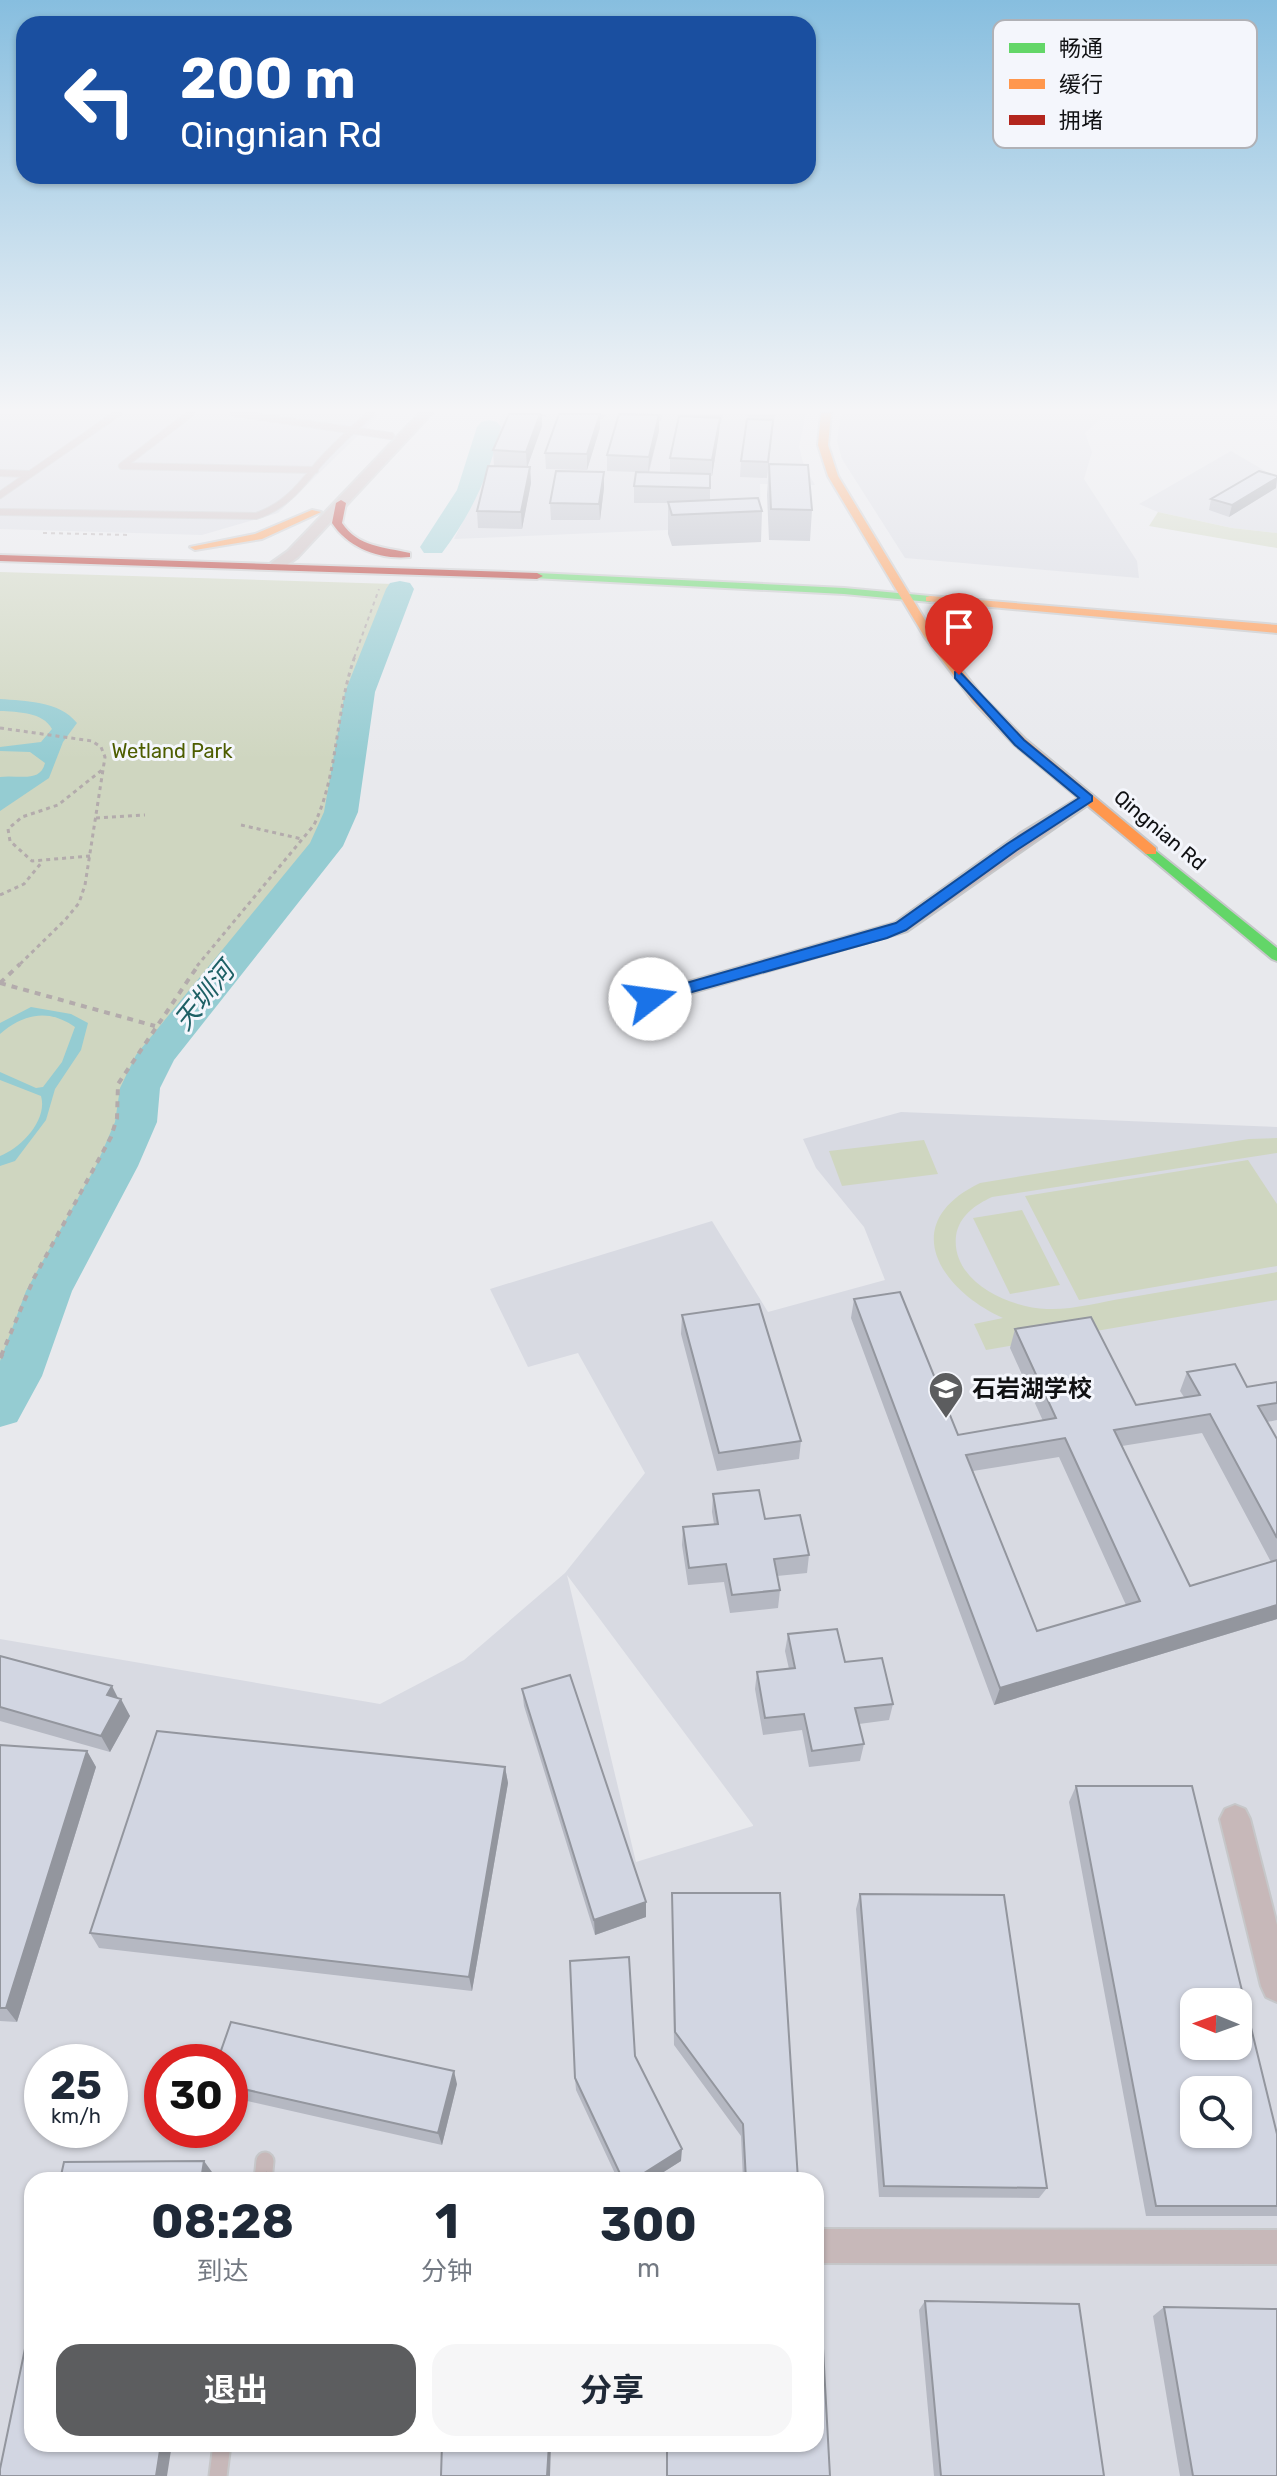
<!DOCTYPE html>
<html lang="zh">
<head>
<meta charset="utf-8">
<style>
	body { margin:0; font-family:Rubik,"Noto Sans SC",sans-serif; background:#f6f6f7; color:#1f2937; height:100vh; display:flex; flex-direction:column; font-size:30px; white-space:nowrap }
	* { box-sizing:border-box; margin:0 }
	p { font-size:26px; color:#747a83 }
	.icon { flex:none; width:44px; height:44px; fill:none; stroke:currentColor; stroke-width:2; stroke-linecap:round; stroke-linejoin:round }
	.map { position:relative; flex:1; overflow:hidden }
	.side { position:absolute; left:24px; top:2172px; width:800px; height:280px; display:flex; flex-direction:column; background:#fff; border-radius:24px; box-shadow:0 2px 6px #0004 }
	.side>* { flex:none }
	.guide { position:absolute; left:16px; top:16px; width:800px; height:168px; border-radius:24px; box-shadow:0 2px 6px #0004; background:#1a4fa0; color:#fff; overflow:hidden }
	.needle { width:52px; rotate:271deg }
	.controls { position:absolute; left:1180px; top:1988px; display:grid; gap:16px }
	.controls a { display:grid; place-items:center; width:72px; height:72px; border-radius:16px; background:#fff; box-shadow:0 2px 6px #0004; font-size:40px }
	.speed { position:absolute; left:24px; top:2044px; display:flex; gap:16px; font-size:40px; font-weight:700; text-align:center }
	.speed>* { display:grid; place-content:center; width:104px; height:104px; border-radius:50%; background:#fff; box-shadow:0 2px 6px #0004; line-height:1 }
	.speed small { font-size:20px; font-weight:400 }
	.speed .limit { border:12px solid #d22; background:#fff; color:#111 }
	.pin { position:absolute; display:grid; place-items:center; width:68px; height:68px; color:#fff; margin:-82px -34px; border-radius:50% 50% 50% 0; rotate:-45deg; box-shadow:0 0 8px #0007 }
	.pin .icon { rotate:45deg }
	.me { position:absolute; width:88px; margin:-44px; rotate:75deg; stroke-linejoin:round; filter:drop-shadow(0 0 6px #0008) }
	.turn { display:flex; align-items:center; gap:28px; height:168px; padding:0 32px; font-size:36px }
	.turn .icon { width:104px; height:104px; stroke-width:2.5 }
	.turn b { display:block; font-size:56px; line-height:68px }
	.eta { display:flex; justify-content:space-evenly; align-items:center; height:136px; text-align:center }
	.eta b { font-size:48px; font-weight:700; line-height:56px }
	.cta { display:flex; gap:16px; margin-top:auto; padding:16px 32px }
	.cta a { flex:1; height:92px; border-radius:24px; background:#5c5d5f; color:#fff; font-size:32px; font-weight:700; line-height:92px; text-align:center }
	.cta a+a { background:#f6f6f7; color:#1f2937 }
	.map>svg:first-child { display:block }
	.built { fill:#d8dae2; fill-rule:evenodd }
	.green { fill:#cfd6c0 }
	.water { fill:#95ccd2 }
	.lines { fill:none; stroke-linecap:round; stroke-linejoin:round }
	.river { fill:#95ccd2; fill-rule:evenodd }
	.lane-far1-casing { stroke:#c6c7c9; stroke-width:8 }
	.lane-casing { stroke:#c6c7c9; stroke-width:21 }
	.street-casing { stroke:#c6c7c9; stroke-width:4 }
	.fast-casing { stroke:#c6c7c9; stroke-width:4 }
	.slow-casing { stroke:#c6c7c9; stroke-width:4 }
	.jam-casing { stroke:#c6c7c9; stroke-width:4 }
	.path-far3 { stroke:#b3abac; stroke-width:2; stroke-dasharray:4 4; stroke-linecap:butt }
	.path-far2 { stroke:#b3abac; stroke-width:3; stroke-dasharray:4 4; stroke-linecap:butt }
	.path-far1 { stroke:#b3abac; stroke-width:4; stroke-dasharray:6 6; stroke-linecap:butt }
	.path { stroke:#b3abac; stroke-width:5; stroke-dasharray:7 7; stroke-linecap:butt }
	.lane-far1 { stroke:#c7b8b9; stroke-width:6 }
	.lane { stroke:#c7b8b9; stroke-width:17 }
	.street { fill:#c7b8b9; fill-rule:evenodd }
	.fast { fill:#63d668; fill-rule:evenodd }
	.slow { fill:#ff974d; fill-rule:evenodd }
	.jam { fill:#b3261e; fill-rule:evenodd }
	.wall { fill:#b5b8c2; fill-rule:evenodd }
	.shaded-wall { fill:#93969e }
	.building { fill:#d2d6e2; stroke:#93969e; stroke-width:2; fill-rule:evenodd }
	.route { fill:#1a73e8; stroke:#114b97; stroke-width:2 }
	.labels { text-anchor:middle; stroke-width:6; stroke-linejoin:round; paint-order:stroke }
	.far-park-label { font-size:20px; fill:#4d5d00; stroke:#f4f6fc }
	.far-street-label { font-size:20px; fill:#101113; stroke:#f4f6fc }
	.poi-label { font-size:24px; font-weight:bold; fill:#101113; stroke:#f4f6fc; text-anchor:start }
	.water-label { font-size:26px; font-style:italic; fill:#1e6065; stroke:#f4f6fc }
	.key { fill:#f4f6fc; stroke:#b0b1b6; stroke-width:2 }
	.key-label { font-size:22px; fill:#101113 }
</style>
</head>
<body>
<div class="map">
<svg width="1277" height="2476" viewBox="0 0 1277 2476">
	<rect width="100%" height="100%" fill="#e8e9ed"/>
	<path class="built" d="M0 413H381L278 513 202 535 0 529Z
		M501 413H806L799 447 804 466 815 485 760 484 761 526 454 539 484 480Z
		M841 413H1099L1101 419 1085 433 1092 452 1084 479 1137 561 1139 578 905 558 842 459 837 441Z
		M1231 451 1277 478V533L1232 528 1158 512 1139 504Z
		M901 1112 1277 1127V2476H0V1639L380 1704 464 1660 565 1573 645 1473 578 1353 528 1367 490 1289 712 1221 768 1312 885 1280 864 1227 816 1168 803 1139ZM567 1575 753 1825V1826L636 1862ZM1194 2002H1238V2046H1194ZM42 2062H110V2130H42ZM162 2062H230V2130H162ZM1194 2090H1238V2134H1194ZM32 2180H816V2444H32Z"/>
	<path class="green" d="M1158 512 1232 528 1277 533V548L1149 526Z
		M0 572 394 584 354 693 334 813 319 847 221 960 141 1064 128 1097 125 1128 103 1181 39 1294 0 1390Z
		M1277 1138V1153L992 1197C975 1205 959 1216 956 1236 951 1282 1010 1308 1047 1309 1073 1310 1100 1302 1126 1298 1176 1289 1227 1281 1277 1272V1300L986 1350 974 1324 1003 1318C939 1289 897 1223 980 1183L1249 1139Z
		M924 1140 938 1174 842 1186 829 1151Z
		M1248 1160 1277 1204V1266L1079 1300 1025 1196Z
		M1022 1210 1060 1285 1010 1294 973 1218Z"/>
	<path class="water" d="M0 699C25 701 60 701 77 723L63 742 49 778 0 811V777C17 774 40 784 45 763L30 752 0 751V747L41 742 52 729C43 712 18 712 0 711Z
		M31 1007 71 1014 88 1023 81 1050 55 1089 46 1120 15 1161 0 1166V1156C21 1148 48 1120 41 1096L0 1080V1072L36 1088 43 1087 62 1062 75 1027C48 1008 23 1014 0 1034V1023Z"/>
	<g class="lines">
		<path class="river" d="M489 420 497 422 501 427C489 475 472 513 442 553H424L420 547 457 490 477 427 481 422Z
			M400 581 410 583 414 589 375 692 358 812 343 846 174 1060 160 1088 157 1122 138 1166 72 1291 42 1376 17 1422 0 1427V1361L26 1291 96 1166 115 1122 120 1088 136 1055 310 843 324 812 345 692 386 589 390 583Z"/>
		<g class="lane-far1-casing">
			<path id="lane-far1" d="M191 413 122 466 315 470
				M234 413 391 436
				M0 473 29 474
				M0 495 118 413
				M0 512 256 516C284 507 299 488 317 466 333 447 353 430 371 413"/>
		</g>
		<g class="lane-casing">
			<path id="lane" d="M263 2180 265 2161
				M218 2476 222 2444"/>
		</g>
		<g class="street-casing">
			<path id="street" d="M420 413H432L298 557 281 569H271V563L288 551Z
				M1087 793 1095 798 1093 801 907 931 621 1013 611 1007 614 1003 895 923 1021 833Z
				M1235 1805 1245 1809 1250 1819 1277 1925V2002L1266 1997 1261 1986 1220 1819 1225 1809Z
				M816 2229 1277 2230V2264L816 2263Z"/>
		</g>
		<g class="fast-casing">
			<path id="fast" d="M537 573 844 588 930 596 936 599 930 602 844 594 533 578 531 576Z
				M1151 847 1277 948V961L1272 959 1146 854 1144 851Z"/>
		</g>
		<g class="slow-casing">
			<path id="slow" d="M821 413H831L828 445 838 476 933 633 981 695 1025 739 1156 848V854H1146L1015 745 973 701 924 636 828 476 818 445Z
				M312 510 321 512 262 539 195 550 190 547 255 534Z
				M930 596 1277 625V633L926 601V597Z"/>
		</g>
		<g class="jam-casing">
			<path id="jam" d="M341 500 346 503 342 523C358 547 384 547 410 553V557C380 560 348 548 332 523L336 503Z
				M0 555 537 573 543 576 537 579 0 561Z"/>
		</g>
		<path class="path-far3" d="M43 533 131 535
			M354 658 379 589"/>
		<path class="path-far2" d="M0 728 92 741 101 747 105 757 85 885 79 903 65 920 18 966
			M96 818 145 815
			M241 825 302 839
			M90 856 32 861 10 841 8 829 22 817 58 805 102 770
			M0 895 24 884 42 862
			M197 966 314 825C339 772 335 711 355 656"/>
		<path class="path-far1" d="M0 983 20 964
			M0 983 155 1026
			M1 1356 34 1278 111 1137 117 1118 118 1084 199 964"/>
		<path class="path" d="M0 1358 2 1354"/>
		<use href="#lane-far1" class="lane-far1"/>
		<use href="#lane" class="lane"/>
		<use href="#street" class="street"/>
		<use href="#fast" class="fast"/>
		<use href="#slow" class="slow"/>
		<use href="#jam" class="jam"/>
	</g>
	<path class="wall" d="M509 414H547L546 417 542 416V426L527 467H530L531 483 522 529 478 528 477 511 494 466 493 450Z
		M559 414H605L603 419H600V428L587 470 546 469 545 453Z
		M619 414H663L661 421H659V431L649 473H670V458L682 414H723L721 424H720L719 433 712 476H710V500L762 511 761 542 672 546 668 534V503H634V486L637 472 607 471V455Z
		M748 414H775L767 478 740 477 741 461Z
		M769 464 812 510 810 541 769 540 767 495Z
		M1277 476 1276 488 1229 517 1209 510 1211 499Z
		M604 488 600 520H551L550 503Z
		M854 1299 958 1435 1043 1421 1010 1348 1015 1329 1136 1405 1184 1397 1180 1391 1187 1372 1247 1387 1277 1382V1420L1267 1422 1277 1439V1619L994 1705 851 1318ZM1202 1433 1271 1562 1190 1586 1122 1446ZM1059 1457 1126 1605 1037 1631 973 1471Z
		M682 1315 801 1441 799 1459 717 1471 681 1334Z
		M713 1494 765 1519 809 1555 807 1573 777 1576 780 1590 778 1608 730 1613 724 1582 688 1585 682 1545 683 1527 714 1524 712 1512Z
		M788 1634 845 1662 893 1704 889 1720 859 1724 864 1744 860 1761 809 1767 802 1730 763 1735 755 1689 757 1672 789 1669 785 1651Z
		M0 1656 118 1698 130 1716 110 1752 0 1721Z
		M522 1689 646 1917 595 1935 524 1706Z
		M0 1745 87 1751 96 1767 17 2022 0 2021Z
		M505 1767 508 1783 472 1991 99 1948 90 1933Z
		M1076 1786 1277 2134V2216H1146L1069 1802Z
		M672 1894 798 2180H743L741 2136 674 2045Z
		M860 1894 1047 2188 1039 2198 879 2197 856 1909Z
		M230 2062 457 2084 442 2145 230 2097Z
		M575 2078 681 2161 651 2180H618L576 2090Z
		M925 2301 1104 2476H934L919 2310Z
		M1164 2307 1277 2476H1180L1153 2316Z"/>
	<path class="shaded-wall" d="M540 414H542V426L527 468 526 452Z
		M600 414V428L587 470V454Z
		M659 415V431L648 473 649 457Z
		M720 418 719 433 712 476V460Z
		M530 467 531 483 522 529 521 512Z
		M604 472V488L600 520 599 504Z
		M1277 478 1276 488 1229 517 1232 505Z
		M1277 1605V1619L994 1705 1000 1688Z
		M112 1686 120 1702 121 1699 130 1716 110 1752 101 1736 107 1695Z
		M87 1751 96 1767 17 2022 6 2008Z
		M505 1767 508 1783 472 1991 469 1977Z
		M646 1902V1917L595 1935 594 1920Z
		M454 2071 457 2084 442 2145 438 2133Z
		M682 2149 681 2161 651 2180H633Z
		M204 2161 212 2172 211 2180H201Z
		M161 2444H172L167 2476H156Z
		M549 2444H551L550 2476H547Z"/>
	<path class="building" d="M509 414H540L526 452 493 450Z
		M559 414H600L587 454 545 453Z
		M619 414 659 415 649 457 607 455Z
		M679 416 720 418 712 460 670 458Z
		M747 419 773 420 768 462 741 461Z
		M769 464 808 465 812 510 771 509Z
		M488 466 530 467 521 512 477 511Z
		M556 471 604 472 599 504 550 503Z
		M1259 471 1277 476V478L1232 505 1211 499Z
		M636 472 710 474V488L634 486Z
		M758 498 762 511 672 515 668 502Z
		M900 1292 958 1435 1056 1418 1015 1329 1091 1317 1136 1405 1200 1395 1187 1372 1235 1364 1247 1387 1277 1382V1403L1258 1406 1277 1439V1538L1210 1414 1114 1430 1190 1586 1277 1560V1605L1000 1688 854 1299ZM1065 1438 1140 1601 1037 1631 966 1455Z
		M759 1304 801 1441 719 1453 682 1315Z
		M759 1490 765 1519 800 1515 809 1555 774 1559 780 1590 732 1595 726 1564 689 1568 683 1527 718 1524 713 1494Z
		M837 1629 845 1662 882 1658 893 1704 855 1708 864 1744 812 1751 804 1714 765 1718 757 1672 795 1668 788 1634Z
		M0 1656 112 1686 107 1695 121 1699 101 1736 0 1707Z
		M570 1675 646 1902 594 1920 522 1689Z
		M157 1731 505 1767 469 1977 90 1933Z
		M0 1745 87 1751 6 2008H0Z
		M1076 1786H1192L1277 2134V2206H1156ZM1194 2002H1238V2046H1194ZM1194 2090H1238V2134H1194Z
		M672 1893H780L798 2180H746L743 2124 675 2032Z
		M860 1894 1004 1895 1047 2188 884 2186Z
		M629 1957 635 2056 682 2149 633 2180H623L575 2078 570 1961Z
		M231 2022 454 2071 438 2133 230 2086V2062H217Z
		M204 2161 201 2180H60L64 2162Z
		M267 2173 297 2180H265Z
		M925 2301 1079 2304 1104 2476H941Z
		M1164 2307 1277 2309V2476H1193Z
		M816 2312H821L830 2476H667V2444H816Z
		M32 2315V2444H161L156 2476H0V2469Z
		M442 2444H549L547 2476H441Z"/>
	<linearGradient id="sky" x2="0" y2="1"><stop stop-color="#87bedf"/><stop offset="0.54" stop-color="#f5f5f7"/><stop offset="1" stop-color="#f5f5f7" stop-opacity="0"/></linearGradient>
	<rect width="1277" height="760" fill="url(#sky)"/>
	<path class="route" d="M959 671 1024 740 1092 796V801L1017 850 906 930 887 938 656 1002H644V995L896 923 1007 844 1079 798 1015 745 955 678V672Z"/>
	<defs>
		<g id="school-pin" transform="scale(1.8)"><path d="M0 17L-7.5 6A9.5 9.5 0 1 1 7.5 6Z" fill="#5c5d5f" stroke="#f4f6fc"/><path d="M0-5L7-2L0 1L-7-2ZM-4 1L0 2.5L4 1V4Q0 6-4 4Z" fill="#fff"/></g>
	</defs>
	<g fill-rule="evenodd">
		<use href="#school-pin" x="946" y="1389"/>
	</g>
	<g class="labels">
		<g class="far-park-label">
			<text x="172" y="758">Wetland Park</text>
		</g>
		<g class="far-street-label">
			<text transform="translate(1160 830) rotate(40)" y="7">Qingnian Rd</text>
		</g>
		<g class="poi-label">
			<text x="972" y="1397">石岩湖学校</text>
		</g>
		<g class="water-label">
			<text transform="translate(204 996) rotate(-51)" y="9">天圳河</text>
		</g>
	</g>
	<rect x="993" y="20" width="264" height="128" rx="12" class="key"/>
	<rect x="1009" y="43" width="36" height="10" fill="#63d668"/>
	<rect x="1009" y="79" width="36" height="10" fill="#ff974d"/>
	<rect x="1009" y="115" width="36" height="10" fill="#b3261e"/>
	<g class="key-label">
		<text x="1059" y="56">畅通</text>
		<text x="1059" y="92">缓行</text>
		<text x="1059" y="128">拥堵</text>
	</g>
</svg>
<div class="controls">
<a><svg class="needle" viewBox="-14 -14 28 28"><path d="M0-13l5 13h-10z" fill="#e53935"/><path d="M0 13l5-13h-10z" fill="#747a83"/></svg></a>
<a><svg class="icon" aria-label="search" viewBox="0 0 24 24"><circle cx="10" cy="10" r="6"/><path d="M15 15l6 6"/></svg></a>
</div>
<div class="speed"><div>25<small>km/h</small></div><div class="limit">30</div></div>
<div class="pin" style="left:959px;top:675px;background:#d93025"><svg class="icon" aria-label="arrive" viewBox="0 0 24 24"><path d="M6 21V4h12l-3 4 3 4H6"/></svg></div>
<svg class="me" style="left:650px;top:999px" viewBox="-20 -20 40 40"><circle r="19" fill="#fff"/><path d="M0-13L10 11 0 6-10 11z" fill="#1a73e8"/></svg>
<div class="guide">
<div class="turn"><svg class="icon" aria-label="left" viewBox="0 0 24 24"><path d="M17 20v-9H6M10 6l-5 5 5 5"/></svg><div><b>200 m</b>Qingnian Rd</div></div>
</div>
<section class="side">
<div class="eta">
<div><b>08:28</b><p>到达</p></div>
<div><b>1</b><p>分钟</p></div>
<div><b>300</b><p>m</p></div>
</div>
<div class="cta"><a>退出</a><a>分享</a></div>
</section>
</div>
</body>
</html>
